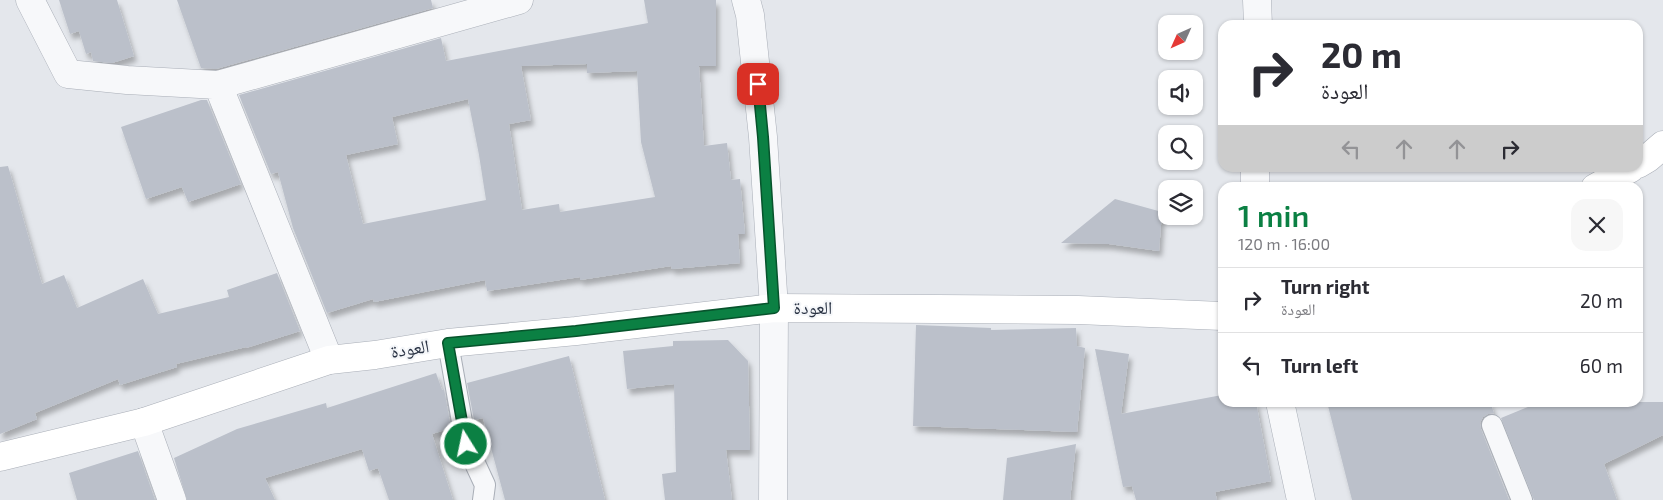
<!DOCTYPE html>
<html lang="en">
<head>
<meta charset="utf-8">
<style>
	body { margin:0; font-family:"Exo 2","Noto Naskh Arabic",sans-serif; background:#f7f7f7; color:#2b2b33; height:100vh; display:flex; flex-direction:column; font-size:19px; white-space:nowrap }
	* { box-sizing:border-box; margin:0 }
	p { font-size:16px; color:#7c7c81 }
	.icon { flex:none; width:28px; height:28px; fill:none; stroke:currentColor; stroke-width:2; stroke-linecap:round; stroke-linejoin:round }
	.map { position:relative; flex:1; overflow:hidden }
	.drawer { position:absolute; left:1218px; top:182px; width:425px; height:225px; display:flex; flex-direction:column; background:#fff; border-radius:15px; box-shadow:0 1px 4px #0004 }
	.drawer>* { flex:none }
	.guide { position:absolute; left:1218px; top:20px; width:425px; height:152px; border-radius:15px; box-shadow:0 1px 4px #0004; background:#fff; color:#2b2b33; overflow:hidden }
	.needle { width:32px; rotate:225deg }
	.fabs { position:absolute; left:1158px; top:15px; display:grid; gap:10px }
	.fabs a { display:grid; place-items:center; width:45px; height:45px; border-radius:10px; background:#fff; box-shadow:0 1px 4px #0004; font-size:25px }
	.pin { position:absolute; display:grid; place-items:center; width:42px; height:42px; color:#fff; margin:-21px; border-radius:10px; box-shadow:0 2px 8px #0006 }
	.me { position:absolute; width:55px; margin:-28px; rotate:350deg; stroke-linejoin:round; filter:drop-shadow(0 0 4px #0008) }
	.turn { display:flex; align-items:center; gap:18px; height:105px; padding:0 20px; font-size:22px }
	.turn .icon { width:65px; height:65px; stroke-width:2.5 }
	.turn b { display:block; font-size:35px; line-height:42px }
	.lanes { display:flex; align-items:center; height:48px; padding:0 20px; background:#0003; justify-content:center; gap:25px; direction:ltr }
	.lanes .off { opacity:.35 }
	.round { display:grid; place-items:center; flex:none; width:52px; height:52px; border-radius:15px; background:#f7f7f7 }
	.head { display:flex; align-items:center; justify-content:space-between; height:85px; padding:0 20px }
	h1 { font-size:30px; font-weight:600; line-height:38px; color:#0b8043 }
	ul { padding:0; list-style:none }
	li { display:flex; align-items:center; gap:15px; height:65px; padding:0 20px; border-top:1px solid #e1e1e2 }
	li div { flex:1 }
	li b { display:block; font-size:19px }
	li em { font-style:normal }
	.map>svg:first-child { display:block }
	.building { fill:#bbc0ca; fill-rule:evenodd; filter:url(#shadow) }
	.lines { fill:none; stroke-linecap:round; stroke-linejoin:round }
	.lane-casing { stroke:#a9aeb7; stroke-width:22 }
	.street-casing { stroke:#a9aeb7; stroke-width:29 }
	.secondary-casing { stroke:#a9aeb7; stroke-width:29 }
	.lane { stroke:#f7f8fa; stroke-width:20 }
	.street { stroke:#f7f8fa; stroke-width:28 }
	.secondary { stroke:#fff; stroke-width:28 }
	.route-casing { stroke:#07532c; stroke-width:12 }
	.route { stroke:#0b8043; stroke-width:9 }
	.labels { text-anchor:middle; stroke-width:4; stroke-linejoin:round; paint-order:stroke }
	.street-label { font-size:18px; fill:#2b3445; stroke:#f4f6f9 }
</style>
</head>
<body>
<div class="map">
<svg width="1663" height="500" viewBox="0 0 1663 500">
	<defs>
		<filter id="shadow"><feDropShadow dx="3" dy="5.5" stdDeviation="2.5" flood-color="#0004"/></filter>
	</defs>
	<rect width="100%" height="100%" fill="#e4e7ec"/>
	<path class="building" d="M59 0H117L134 56 112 63 93 61 91 52 86 54 79 31 70 34Z
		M177 0H431L433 8 216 69 201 68Z
		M644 0H716V66H699L704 146 727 143 731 180 740 179 745 234H738L740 263 672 269 671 266 580 280V277L487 291 485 280 374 302 373 299 327 313 293 228 278 172 271 174 239 95 441 38 446 61 648 23ZM587 64V73L637 71 641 142 655 197 560 212 559 204 522 210 509 124 531 120 521 66ZM468 99 479 155 486 200 363 224 346 155 398 144 392 117Z
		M201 100H207L241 184 188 202 182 187 146 199 121 127Z
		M8 166 42 284 64 275 77 308 143 279 158 314 229 297 227 290 277 273 300 331 246 348V347L176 364 177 367 120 385 118 379 35 413 37 419 0 434V167Z
		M1115 199 1162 212 1159 251 1109 244 1061 243Z
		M916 325 991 328V330L1076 328 1077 346 1085 348 1077 432 913 426Z
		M728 340 748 361 750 450H726L732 500H665L662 474 676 472 674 384 627 389 623 351 673 346V341Z
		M1095 349 1129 354 1121 414 1222 395V402H1256L1271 481 1215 492 1217 500H1136L1132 486 1123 487Z
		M569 356 605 500H505L483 418 474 420 467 383Z
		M436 373 442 390 444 389 451 428 432 434 453 500H389L378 468 369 471 362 449 265 478 275 500H187L174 458 237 429 326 403 327 408Z
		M1327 402H1490L1494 413 1488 414 1483 417 1480 423 1481 429 1509 500H1352Z
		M1540 402H1663V435L1604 464 1617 500H1534L1501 418Z
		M1076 444 1070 500H1003L1007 458Z
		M138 451 155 500H77L69 473Z"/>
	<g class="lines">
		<g class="lane-casing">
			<path id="lane" d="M448 343 466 444 485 485 483 500
				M1492 425 1522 500"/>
		</g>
		<g class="street-casing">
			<path id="street" d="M30 0 68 74 127 80 218 85 519 0
				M746 0 750 15 763 137 774 308 773 500
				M1257 0 1258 25
				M218 85 329 360
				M1255 168V188
				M1280 402 1301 500
				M144 422 172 500"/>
		</g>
		<g class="secondary-casing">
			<path id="secondary" d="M1638 164 1648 158 1663 145
				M1595 188 1631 168
				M0 457 144 422 329 360 375 355 448 343 576 331 774 308 1078 310 1222 316"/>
		</g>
		<use href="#lane" class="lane"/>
		<use href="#street" class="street"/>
		<use href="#secondary" class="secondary"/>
	</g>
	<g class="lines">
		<g class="route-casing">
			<path id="route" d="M466 444 448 343 576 331 774 308 763 137 758 84"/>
		</g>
		<use href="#route" class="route"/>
	</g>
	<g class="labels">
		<g class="street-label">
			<text x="813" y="314">العودة</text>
			<text transform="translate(410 349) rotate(-9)" y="6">العودة</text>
		</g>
	</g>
</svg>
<div class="fabs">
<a><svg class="needle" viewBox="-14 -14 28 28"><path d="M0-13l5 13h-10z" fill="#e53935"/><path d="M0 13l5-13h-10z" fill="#7c7c81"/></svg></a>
<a><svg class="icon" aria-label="sound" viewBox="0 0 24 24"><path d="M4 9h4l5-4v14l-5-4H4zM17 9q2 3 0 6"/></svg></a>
<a><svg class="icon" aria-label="search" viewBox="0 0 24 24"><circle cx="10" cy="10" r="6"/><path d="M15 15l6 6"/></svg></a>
<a><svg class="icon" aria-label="layers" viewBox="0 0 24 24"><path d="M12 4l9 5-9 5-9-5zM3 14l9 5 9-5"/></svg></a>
</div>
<div class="pin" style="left:758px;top:84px;background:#d93025"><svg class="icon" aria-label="arrive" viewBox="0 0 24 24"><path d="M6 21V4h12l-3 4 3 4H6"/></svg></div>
<svg class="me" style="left:466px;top:444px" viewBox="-20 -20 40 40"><circle r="17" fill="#0b8043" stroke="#fff" stroke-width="3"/><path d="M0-11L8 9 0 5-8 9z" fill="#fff"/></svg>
<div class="guide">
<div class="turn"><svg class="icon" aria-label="right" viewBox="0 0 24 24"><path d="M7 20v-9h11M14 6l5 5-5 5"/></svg><div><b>20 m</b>العودة</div></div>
<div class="lanes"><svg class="icon off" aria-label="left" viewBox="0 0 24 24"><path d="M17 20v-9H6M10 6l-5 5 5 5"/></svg><svg class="icon off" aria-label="ahead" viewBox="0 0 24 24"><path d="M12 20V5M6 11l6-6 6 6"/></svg><svg class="icon off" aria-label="ahead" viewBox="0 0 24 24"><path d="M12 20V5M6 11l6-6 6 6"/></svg><svg class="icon" aria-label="right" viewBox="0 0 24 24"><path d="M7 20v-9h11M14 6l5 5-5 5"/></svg></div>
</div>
<section class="drawer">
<div class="head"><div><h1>1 min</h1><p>120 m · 16:00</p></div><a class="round"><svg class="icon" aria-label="close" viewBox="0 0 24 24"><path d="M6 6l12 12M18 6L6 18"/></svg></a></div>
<ul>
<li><svg class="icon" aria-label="right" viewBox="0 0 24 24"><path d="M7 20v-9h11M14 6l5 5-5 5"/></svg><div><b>Turn right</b><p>العودة</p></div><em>20 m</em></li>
<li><svg class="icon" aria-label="left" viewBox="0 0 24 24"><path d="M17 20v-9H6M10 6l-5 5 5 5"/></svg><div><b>Turn left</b></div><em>60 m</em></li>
</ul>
</section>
</div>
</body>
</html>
